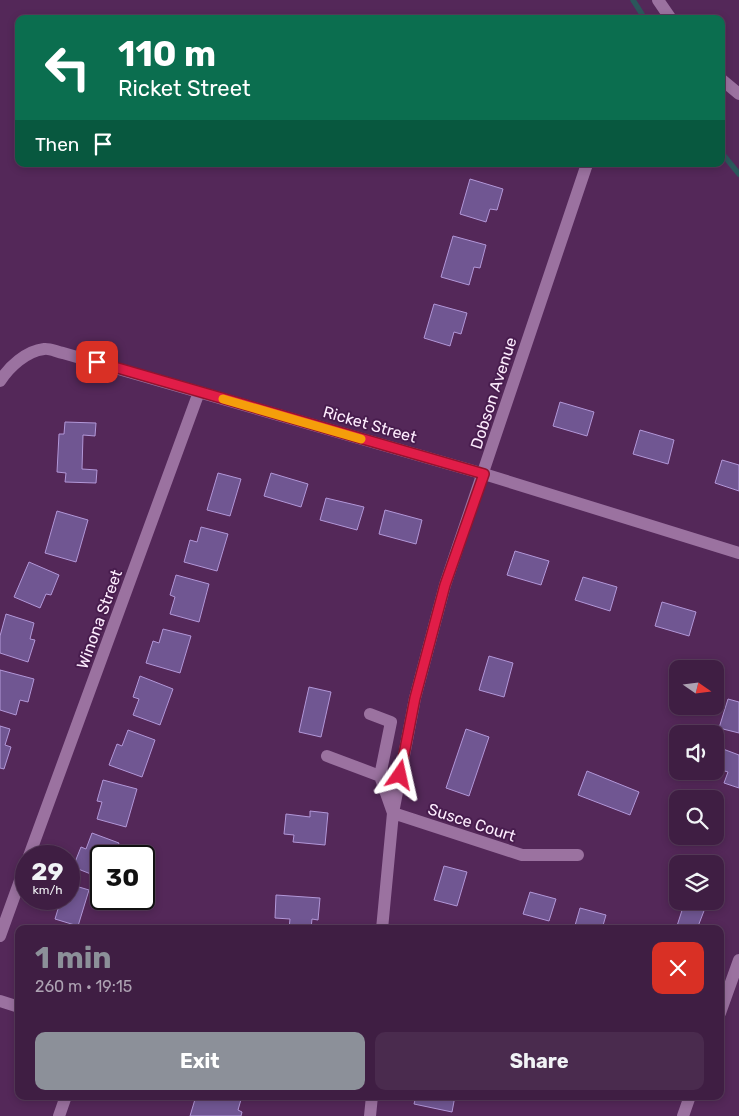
<!DOCTYPE html>
<html lang="en">
<head>
<meta charset="utf-8">
<style>
	body { margin:0; font-family:Rubik,sans-serif; background:#4a2b4e; color:#f1f3f6; height:100vh; display:flex; flex-direction:column; font-size:19px; white-space:nowrap }
	* { box-sizing:border-box; margin:0 }
	p { font-size:16px; color:#ada2b2 }
	.icon { flex:none; width:28px; height:28px; fill:none; stroke:currentColor; stroke-width:2; stroke-linecap:round; stroke-linejoin:round }
	.map { position:relative; flex:1; overflow:hidden }
	.drawer { position:absolute; left:15px; top:925px; width:709px; height:175px; display:flex; flex-direction:column; background:#3f1e43; border-radius:10px; box-shadow:0 2px 8px #0003,0 0 0 1px #583c5c }
	.drawer>* { flex:none }
	.banner { position:absolute; left:15px; top:15px; width:710px; height:152px; border-radius:10px; box-shadow:0 2px 8px #0003,0 0 0 1px #583c5c; background:#0b6e4f; color:#fff; overflow:hidden }
	.needle { width:32px; rotate:104deg }
	.fabs { position:absolute; left:669px; top:660px; display:grid; gap:10px }
	.fabs a { display:grid; place-items:center; width:55px; height:55px; border-radius:10px; background:#3f1e43; box-shadow:0 2px 8px #0003,0 0 0 1px #583c5c; font-size:25px }
	.speed { position:absolute; left:15px; top:845px; display:flex; gap:10px; font-size:25px; font-weight:700; text-align:center }
	.speed>* { display:grid; place-content:center; width:65px; height:65px; border-radius:50%; background:#3f1e43; box-shadow:0 2px 8px #0003,0 0 0 1px #583c5c; line-height:1 }
	.speed small { font-size:12px; font-weight:400 }
	.speed .limit { border:2px solid #111; border-radius:8px; background:#fff; color:#111 }
	.pin { position:absolute; display:grid; place-items:center; width:42px; height:42px; color:#fff; margin:-21px; border-radius:10px; box-shadow:0 2px 8px #0006 }
	.me { position:absolute; width:55px; margin:-28px; rotate:11deg; stroke-linejoin:round; filter:drop-shadow(0 0 4px #0008) }
	.turn { display:flex; align-items:center; gap:18px; height:105px; padding:0 20px; font-size:22px }
	.turn .icon { width:65px; height:65px; stroke-width:2.5 }
	.turn b { display:block; font-size:35px; line-height:42px }
	.then { display:flex; align-items:center; height:48px; padding:0 20px; background:#0003; gap:10px; font-size:19px }
	.round { display:grid; place-items:center; flex:none; width:52px; height:52px; border-radius:10px; background:#4a2b4e }
	.head { display:flex; align-items:center; justify-content:space-between; height:85px; padding:0 20px }
	h1 { font-size:30px; font-weight:700; line-height:38px; color:#8c9099 }
	.button { display:flex; gap:10px; margin-top:auto; padding:10px 20px }
	.button a { flex:1; height:58px; border-radius:10px; background:#8c9099; color:#fff; font-size:20px; font-weight:700; line-height:58px; text-align:center }
	.button a+a { background:#4a2b4e; color:#f1f3f6 }
	.map>svg:first-child { display:block }
	.lines { fill:none; stroke-linecap:round; stroke-linejoin:round }
	.stream { stroke:#2b575b; stroke-width:5.5 }
	.building { fill:#705692; stroke:#b297d8 }
	.minor { stroke:#9b72a0; stroke-width:12 }
	.route-casing { stroke:#92132f; stroke-width:12 }
	.route { stroke:#e11d48; stroke-width:9 }
	.slow { stroke:#f59e0b; stroke-width:9 }
	.labels { text-anchor:middle; stroke-width:4; stroke-linejoin:round; paint-order:stroke }
	.street-label { font-size:16px; fill:#fdecfe; stroke:#481d4e }
</style>
</head>
<body>
<div class="map">
<svg width="739" height="1116" viewBox="0 0 739 1116">
	<rect width="100%" height="100%" fill="#542859"/>
	<g class="lines">
		<path class="stream" d="M633 0 645 19
			M721 152 739 174"/>
	</g>
	<path class="building" d="M470 179 503 189 497 210 490 209 486 222 460 214Z
		M453 236 486 245 480 268 474 267 469 285 441 277Z
		M434 304 467 313 461 334 454 332 450 346 424 338Z
		M560 402 594 412 587 436 553 426Z
		M65 422 96 423 95 436 83 435 82 469 97 470 96 483 65 482 66 473 57 472 59 434H64Z
		M640 430 674 440 668 464 633 454Z
		M722 460 739 465V491L715 483Z
		M218 473 241 479 230 516 207 510Z
		M271 473 308 484 301 507 264 496Z
		M326 498 364 507 357 530 320 520Z
		M385 510 422 520 416 544 379 534Z
		M57 511 88 520 76 562 45 553Z
		M201 527 228 534 217 571 184 562 190 540 197 542Z
		M515 551 549 561 541 585 507 575Z
		M29 562 59 575 51 595 46 594 40 608 14 597Z
		M176 575 209 584 199 622 170 614 175 597 170 595Z
		M583 577 617 587 610 611 575 600Z
		M662 602 696 612 689 636 655 626Z
		M6 614 34 623 30 639 35 640 28 662 0 653V636Z
		M163 629 191 636 180 673 146 663 153 641 159 643Z
		M489 656 513 663 504 697 479 690Z
		M0 670 34 679 28 702 20 700 16 715 0 710Z
		M140 676 173 689 160 725 133 715 139 699 133 697Z
		M309 687 331 692 321 737 299 732Z
		M728 699 739 702V733L719 728Z
		M0 726 10 729 5 745 11 747 4 769 0 768Z
		M466 729 489 737 469 796 446 788Z
		M128 730 155 740 142 777 109 765 117 744 122 746Z
		M715 746 739 755V788L724 783 728 772 715 768Z
		M587 771 639 792 630 815 578 795Z
		M103 780 137 789 126 827 97 819 102 802 97 801Z
		M310 811 328 813 325 845 293 842 294 835 284 834 286 814 310 817Z
		M92 833 119 843 114 856H101V878L73 867 81 847 86 849Z
		M444 866 467 872 457 906 434 900Z
		M69 884 89 890 78 926 55 919 61 899H69Z
		M530 892 556 899 549 921 523 914Z
		M276 895 320 898 318 920 312 919 311 929H289L290 919 275 918Z
		M685 901 707 903 697 929H676Z
		M580 908 606 915 602 929H574Z
		M196 1096 210 1100 212 1096H242L238 1110 242 1112 241 1116H190Z
		M416 1096H455L452 1112 414 1104Z"/>
	<g class="lines">
		<path class="minor" d="M658 0 671 19
			M721 79 739 94
			M0 381C9 367 26 351 44 349 49 348 57 352 63 353L484 474 739 553
			M370 714 391 722 380 776
			M327 756 380 776 393 813 522 855H578
			M29 856 199 392
			M382 929 393 813 415 698 445 585 587 164
			M0 936 26 864
			M0 1001 19 1007
			M720 1013 739 960
			M59 1116 66 1096
			M370 1116 372 1096
			M683 1116 690 1096"/>
	</g>
	<g class="lines">
		<g class="route-casing">
			<path id="route" d="M97 362 484 474 445 585 415 698 400 775"/>
		</g>
		<use href="#route" class="route"/>
		<path class="slow" d="M223 399 361 439"/>
	</g>
	<g class="labels">
		<g class="street-label">
			<text transform="translate(493 393) rotate(-72)" y="6">Dobson Avenue</text>
			<text transform="translate(370 424) rotate(16)" y="6">Ricket Street</text>
			<text transform="translate(99 619) rotate(-70)" y="6">Winona Street</text>
			<text transform="translate(472 822) rotate(18)" y="6">Susce Court</text>
		</g>
	</g>
</svg>
<div class="fabs">
<a><svg class="needle" viewBox="-14 -14 28 28"><path d="M0-13l5 13h-10z" fill="#e53935"/><path d="M0 13l5-13h-10z" fill="#ada2b2"/></svg></a>
<a><svg class="icon" aria-label="sound" viewBox="0 0 24 24"><path d="M4 9h4l5-4v14l-5-4H4zM17 9q2 3 0 6"/></svg></a>
<a><svg class="icon" aria-label="search" viewBox="0 0 24 24"><circle cx="10" cy="10" r="6"/><path d="M15 15l6 6"/></svg></a>
<a><svg class="icon" aria-label="layers" viewBox="0 0 24 24"><path d="M12 4l9 5-9 5-9-5zM3 14l9 5 9-5"/></svg></a>
</div>
<div class="speed"><div>29<small>km/h</small></div><div class="limit">30</div></div>
<div class="pin" style="left:97px;top:362px;background:#d93025"><svg class="icon" aria-label="arrive" viewBox="0 0 24 24"><path d="M6 21V4h12l-3 4 3 4H6"/></svg></div>
<svg class="me" style="left:400px;top:775px" viewBox="-20 -20 40 40"><path d="M0-17L14 15 0 8-14 15z" fill="#e11d48" stroke="#fff" stroke-width="4"/></svg>
<div class="banner">
<div class="turn"><svg class="icon" aria-label="left" viewBox="0 0 24 24"><path d="M17 20v-9H6M10 6l-5 5 5 5"/></svg><div><b>110 m</b>Ricket Street</div></div>
<div class="then">Then<svg class="icon" aria-label="arrive" viewBox="0 0 24 24"><path d="M6 21V4h12l-3 4 3 4H6"/></svg></div>
</div>
<section class="drawer">
<div class="head"><div><h1>1 min</h1><p>260 m · 19:15</p></div><a class="round" style="background:#d93025;color:#fff"><svg class="icon" aria-label="close" viewBox="0 0 24 24"><path d="M6 6l12 12M18 6L6 18"/></svg></a></div>
<div class="button"><a>Exit</a><a>Share</a></div>
</section>
</div>
</body>
</html>
